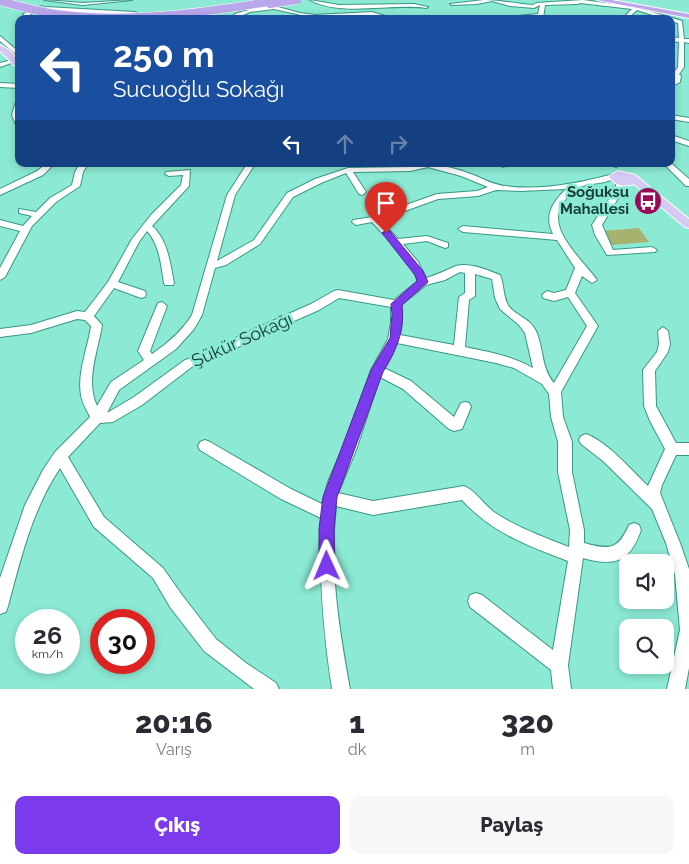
<!DOCTYPE html>
<html lang="tr">
<head>
<meta charset="utf-8">
<style>
	body { margin:0; font-family:Raleway,sans-serif; background:#f7f7f7; color:#2b2b33; height:100vh; display:flex; flex-direction:column; font-size:19px; white-space:nowrap }
	* { box-sizing:border-box; margin:0 }
	p { font-size:16px; color:#7c7c81 }
	.icon { flex:none; width:28px; height:28px; fill:none; stroke:currentColor; stroke-width:2; stroke-linecap:round; stroke-linejoin:round }
	.map { position:relative; height:689px; overflow:hidden }
	.details { display:flex; flex-direction:column; background:#fff; flex:1 }
	.details>* { flex:none }
	.guide { position:absolute; left:15px; top:15px; width:660px; height:152px; border-radius:10px; box-shadow:0 2px 8px #0003; background:#1a4fa0; color:#fff; overflow:hidden }
	.buttons { position:absolute; left:619px; top:554px; display:grid; gap:10px }
	.buttons a { display:grid; place-items:center; width:55px; height:55px; border-radius:10px; background:#fff; box-shadow:0 2px 8px #0003; font-size:25px }
	.speed { position:absolute; left:15px; top:609px; display:flex; gap:10px; font-size:25px; font-weight:700; text-align:center }
	.speed>* { display:grid; place-content:center; width:65px; height:65px; border-radius:50%; background:#fff; box-shadow:0 2px 8px #0003; line-height:1 }
	.speed small { font-size:12px; font-weight:400 }
	.speed .limit { border:8px solid #d22; background:#fff; color:#111 }
	.pin { position:absolute; display:grid; place-items:center; width:42px; height:42px; color:#fff; margin:-51px -21px; border-radius:50% 50% 50% 0; rotate:-45deg; box-shadow:0 0 5px #0007 }
	.pin .icon { rotate:45deg }
	.me { position:absolute; width:55px; margin:-28px; rotate:359deg; stroke-linejoin:round; filter:drop-shadow(0 0 4px #0008) }
	.turn { display:flex; align-items:center; gap:18px; height:105px; padding:0 15px; font-size:22px }
	.turn .icon { width:65px; height:65px; stroke-width:2.5 }
	.turn b { display:block; font-size:35px; line-height:42px }
	.lanes { display:flex; align-items:center; height:48px; padding:0 15px; background:#0003; justify-content:center; gap:25px; direction:ltr }
	.lanes .off { opacity:.35 }
	.eta { display:flex; justify-content:space-evenly; align-items:center; height:85px; text-align:center }
	.eta b { font-size:30px; font-weight:800; line-height:35px }
	.cta { display:flex; gap:10px; margin-top:auto; padding:10px 15px }
	.cta a { flex:1; height:58px; border-radius:10px; background:#7c3aed; color:#fff; font-size:20px; font-weight:800; line-height:58px; text-align:center }
	.cta a+a { background:#f7f7f7; color:#2b2b33 }
	.map>svg:first-child { display:block }
	.green { fill:#a6b36f }
	.lines { fill:none; stroke-linecap:round; stroke-linejoin:round }
	.minor-casing { stroke:#379885; stroke-width:2 }
	.major-casing { stroke:#fff; stroke-width:2 }
	.highway-casing { stroke:#fff; stroke-width:2 }
	.minor { fill:#fff; fill-rule:evenodd }
	.major { fill:#d6caf4; fill-rule:evenodd }
	.highway { fill:#bba7ec; fill-rule:evenodd }
	.highway-bridge-casing { stroke:#fff; stroke-width:9; stroke-linecap:butt }
	.highway-bridge { stroke:#bba7ec; stroke-width:8 }
	.route { fill:#7c3aed; stroke:#51269a }
	.labels { text-anchor:middle; stroke-width:5; stroke-linejoin:round; paint-order:stroke }
	.far-poi-label { font-size:15px; font-weight:bold; fill:#163e36; stroke:#8cead4; text-anchor:end }
	.street-label { font-size:18px; fill:#163e36; stroke:#8cead4 }
</style>
</head>
<body>
<div class="map">
<svg width="689" height="689" viewBox="0 0 689 689">
	<rect width="100%" height="100%" fill="#8cead4"/>
	<path class="green" d="M639 228 649 242 611 245 601 231Z"/>
	<g class="lines">
		<g class="minor-casing">
			<path id="minor" d="M44 0 83 3 132 0 83 5Z
				M310 0 339 5 414 4 428 7 426 8C391 3 340 17 310 0Z
				M484 0C500 0 516 4 533 5L536 3 583 0 636 7 682 21 684 39H689V43L684 42V67L679 74 681 76 680 82 671 87V82L674 81 675 76 673 74 678 67 679 42 671 41V37L679 38 678 23 671 21V19H665L637 10 627 19H622L632 9 580 3 578 4 545 5 543 19H539L538 17 490 19 538 14 540 5 534 8 510 6 492 1 477 4 452 5 450 4Z
				M42 6 44 8 30 14 32 17 48 19H29L23 14Z
				M46 7 135 12 138 14 135 16 44 10Z
				M241 7H278L300 13 315 15 372 12 395 19 361 15 315 18 274 9 250 12 234 19H228L237 13 249 10 241 9Z
				M0 36 19 52V57L0 41Z
				M12 60 17 61 0 67V63Z
				M0 83 19 84V88L0 87Z
				M19 99V125H16L12 115 16 101Z
				M671 115 689 118V122L671 119Z
				M671 135 689 141V146L671 140Z
				M671 163 689 179V186H686L664 164Z
				M46 164H54L43 175 0 195V189L37 171Z
				M80 164H88L83 172 80 186 56 202 32 226 5 277 0 280V268L20 231 0 226V220L23 226 32 216 19 213V209L36 212 50 198 72 185 75 172Z
				M247 164H255L235 195 217 261 254 240 287 193 315 179 348 168 410 167C432 162 454 167 476 176 485 180 495 185 505 186 541 191 579 183 614 174L618 176C607 185 590 182 577 188 572 190 567 197 564 202 543 227 583 260 597 280L592 283 582 276 575 293 598 326 561 392 563 417 572 442V472L584 530V543C610 550 618 550 629 525L634 523 639 525 641 530C630 562 615 567 583 558L568 665 571 689H553L551 670 470 607 468 601 470 595 476 593 482 595 553 650 568 561C528 546 491 532 462 500L373 515 336 506C329 567 339 629 350 689H332C323 631 319 577 321 518L281 499 200 450 198 446 200 442 205 440 210 442 291 489 322 504 328 482 342 450 371 370 388 339 391 322V307L339 298 319 310 251 340 216 359 193 366 142 405 113 422 100 423 68 457 104 517 163 568 182 595 216 639 246 663 276 683 279 689H254L204 651 170 607 153 578 94 527 60 468C32 510 21 558 8 606L6 612 0 614V578L25 505 43 470 55 452 90 417C87 410 82 403 81 395 77 372 88 348 91 326L85 320 77 319 31 333 0 337V329L31 325 77 311 85 312 108 282 132 239 151 215 181 185 183 175 169 176 165 174 166 172 190 170 189 186 152 226C168 240 170 263 174 283L173 285H165L164 283C161 266 160 245 147 231L139 242 118 282 145 291 146 294 145 297 141 298 114 288 94 316 102 325C98 351 85 381 97 406L111 382 144 360 138 351 158 303 162 302 167 306 150 351 152 354C168 343 182 331 192 315L227 195ZM428 167 461 176 488 187 477 191 437 194 372 217 353 220 352 222 356 225 372 222C389 241 408 257 418 281L394 300 338 290 334 291 311 304 243 334 208 353 185 360 134 397 107 413 119 390 176 349 194 329 202 315 215 268 226 265 260 244 293 197 321 183 346 173 359 194 362 195 366 192 353 172 410 171ZM566 189C552 203 544 215 553 234L463 226 458 229 463 232 557 240 575 268 566 290 554 293 547 291 542 295 543 298 554 301 568 297 587 326 554 383C541 368 544 349 536 331 529 317 515 316 508 305 503 296 504 284 500 275 487 270 469 262 456 266 446 270 437 275 426 278L418 262 403 244 427 241 445 248 448 247V243L427 236 398 239 380 220 438 199 478 196 496 190 520 191ZM460 272 465 273V293L459 297 454 345 400 335 402 322 401 305 426 285 445 280ZM475 274 492 279 495 298 500 309 519 325 525 333 533 368C512 356 489 352 465 347L469 300 475 296ZM397 343 496 363 514 368 542 384 549 394 551 417 558 442V472L570 530 569 547C543 537 516 527 494 512 483 504 476 491 464 486L373 501 338 493 356 450 380 377 403 389 449 429 454 431 462 429 471 407 469 403 465 402 461 403 454 417 411 381 384 368Z
				M498 164H506L507 165 503 167Z
				M607 164H619L620 165 616 167Z
				M617 180 624 182 623 190 602 225 613 250 652 247 657 250 655 252 607 255 595 235 592 225 615 190Z
				M663 327 668 331 670 344 668 352 655 371 656 406 676 443H689V455H676L662 485 660 493 680 543 689 569V668L685 689H667L680 630 675 575 666 543 652 509 603 461 581 444 579 440 581 436 586 434C608 442 631 470 648 486L665 449 650 421 644 406 643 370 657 352 659 344 658 331Z"/>
		</g>
		<g class="major-casing">
			<path id="major" d="M0 45C11 50 19 58 19 70L0 51Z
				M618 171 635 175 689 219V228L685 227 634 184C623 187 615 186 609 176Z"/>
		</g>
		<g class="highway-casing">
			<path id="highway" d="M597 0H612L689 14V18Z"/>
		</g>
		<use href="#minor" class="minor"/>
		<use href="#major" class="major"/>
		<use href="#highway" class="highway"/>
		<g class="highway-bridge-casing">
			<path id="highway-bridge" d="M0 1C18 6 37 11 56 14 131 24 207 12 281 0
				M270 4 297 0"/>
		</g>
		<use href="#highway-bridge" class="highway-bridge"/>
	</g>
	<path class="route" d="M386 230 390 231 423 271 428 282 402 305C405 331 396 351 383 372L337 497 334 529 335 566 332 571 327 574 321 571 319 566V529L323 497 371 370 390 338 392 314 391 304 417 281 415 275 382 233Z"/>
	<defs>
		<g id="bus-disc" transform="scale(1.4375)"><circle r="9.5" fill="#9c0a57" stroke="#8cead4"/><path d="M-5-6H5V4H4V6H2V4H-2V6H-4V4H-5ZM-3.5-4V0h7V-4ZM-3.5 1.2v1.5H-2V1.2ZM2 1.2v1.5H3.5V1.2Z" fill="#fff"/></g>
	</defs>
	<g fill-rule="evenodd">
		<use href="#bus-disc" x="648" y="201"/>
	</g>
	<g class="labels">
		<g class="far-poi-label">
			<text x="629" y="197">Soğuksu<tspan x="629" dy="17">Mahallesi</tspan></text>
		</g>
		<g class="street-label">
			<text transform="translate(242 340) rotate(-24)" y="6">Şükür Sokağı</text>
		</g>
	</g>
</svg>
<div class="buttons">
<a><svg class="icon" aria-label="sound" viewBox="0 0 24 24"><path d="M4 9h4l5-4v14l-5-4H4zM17 9q2 3 0 6"/></svg></a>
<a><svg class="icon" aria-label="search" viewBox="0 0 24 24"><circle cx="10" cy="10" r="6"/><path d="M15 15l6 6"/></svg></a>
</div>
<div class="speed"><div>26<small>km/h</small></div><div class="limit">30</div></div>
<div class="pin" style="left:386px;top:233px;background:#d93025"><svg class="icon" aria-label="arrive" viewBox="0 0 24 24"><path d="M6 21V4h12l-3 4 3 4H6"/></svg></div>
<svg class="me" style="left:327px;top:566px" viewBox="-20 -20 40 40"><path d="M0-17L14 15 0 8-14 15z" fill="#7c3aed" stroke="#fff" stroke-width="4"/></svg>
<div class="guide">
<div class="turn"><svg class="icon" aria-label="left" viewBox="0 0 24 24"><path d="M17 20v-9H6M10 6l-5 5 5 5"/></svg><div><b>250 m</b>Sucuoğlu Sokağı</div></div>
<div class="lanes"><svg class="icon" aria-label="left" viewBox="0 0 24 24"><path d="M17 20v-9H6M10 6l-5 5 5 5"/></svg><svg class="icon off" aria-label="ahead" viewBox="0 0 24 24"><path d="M12 20V5M6 11l6-6 6 6"/></svg><svg class="icon off" aria-label="right" viewBox="0 0 24 24"><path d="M7 20v-9h11M14 6l5 5-5 5"/></svg></div>
</div>
</div>
<section class="details">
<div class="eta">
<div><b>20:16</b><p>Varış</p></div>
<div><b>1</b><p>dk</p></div>
<div><b>320</b><p>m</p></div>
</div>
<div class="cta"><a>Çıkış</a><a>Paylaş</a></div>
</section>
</body>
</html>
